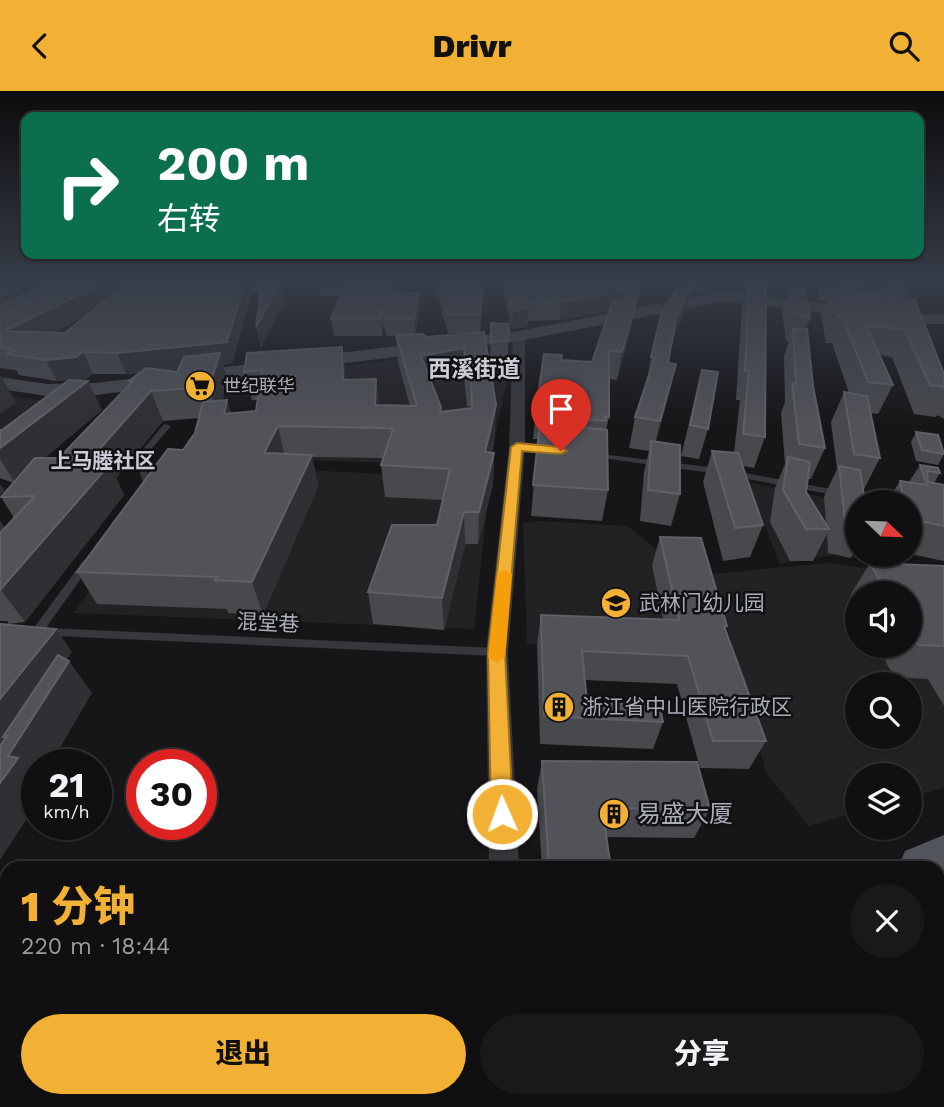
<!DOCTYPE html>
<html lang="zh">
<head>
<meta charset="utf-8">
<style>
	body { margin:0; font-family:"Work Sans","Noto Sans SC",sans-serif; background:#19191b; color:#f1f3f6; height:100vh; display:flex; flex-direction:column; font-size:26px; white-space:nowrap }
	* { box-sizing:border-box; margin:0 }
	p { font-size:23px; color:#9c9d9f }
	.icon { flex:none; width:38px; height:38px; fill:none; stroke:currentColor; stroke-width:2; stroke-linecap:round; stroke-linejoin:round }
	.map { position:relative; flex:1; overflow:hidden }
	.drawer { position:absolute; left:0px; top:770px; width:945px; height:247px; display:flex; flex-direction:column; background:#101012; border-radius:21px 21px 0 0; box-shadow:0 2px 5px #0004,0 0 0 2px #303032 }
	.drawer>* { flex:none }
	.hud { position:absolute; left:21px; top:21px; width:903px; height:147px; border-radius:14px; box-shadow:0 2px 5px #0004,0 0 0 2px #303032; background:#0b6e4f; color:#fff; overflow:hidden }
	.needle { width:46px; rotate:113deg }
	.controls { position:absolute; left:845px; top:399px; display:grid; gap:14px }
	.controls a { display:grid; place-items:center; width:77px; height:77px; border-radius:50%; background:#101012; box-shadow:0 2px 5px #0004,0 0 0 2px #303032; font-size:35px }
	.speed { position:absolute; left:21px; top:658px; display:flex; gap:14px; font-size:35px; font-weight:700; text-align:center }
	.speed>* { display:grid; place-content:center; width:91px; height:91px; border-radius:50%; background:#101012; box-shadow:0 2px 5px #0004,0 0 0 2px #303032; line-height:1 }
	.speed small { font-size:18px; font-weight:400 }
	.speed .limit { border:10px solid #d22; background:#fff; color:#111 }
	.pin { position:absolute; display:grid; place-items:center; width:60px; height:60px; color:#fff; margin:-72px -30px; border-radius:50% 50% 50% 0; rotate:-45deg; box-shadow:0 0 7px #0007 }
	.pin .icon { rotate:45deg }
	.me { position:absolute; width:77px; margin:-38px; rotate:358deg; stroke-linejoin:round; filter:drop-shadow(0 0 5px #0008) }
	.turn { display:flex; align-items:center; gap:24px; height:147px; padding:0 21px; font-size:32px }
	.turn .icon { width:91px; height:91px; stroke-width:2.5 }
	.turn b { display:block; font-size:49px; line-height:60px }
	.round { display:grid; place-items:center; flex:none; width:74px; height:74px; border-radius:37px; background:#19191b }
	.overview { display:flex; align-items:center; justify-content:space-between; height:119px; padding:0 21px }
	h1 { font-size:42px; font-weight:800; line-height:52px; color:#f2b134 }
	.cta { display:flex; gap:14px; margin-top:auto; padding:14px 21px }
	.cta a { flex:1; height:80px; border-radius:42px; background:#f2b134; color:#111; font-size:28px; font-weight:800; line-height:80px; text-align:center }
	.cta a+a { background:#19191b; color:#f1f3f6 }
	header { display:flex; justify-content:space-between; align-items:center; height:91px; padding:0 21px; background:#f2b134; color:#111; font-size:32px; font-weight:800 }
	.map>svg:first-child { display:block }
	.built { fill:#222225; fill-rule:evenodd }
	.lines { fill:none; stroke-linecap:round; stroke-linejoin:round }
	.highway-tunnel { stroke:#333438; stroke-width:22; stroke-dasharray:22 10; stroke-linecap:butt }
	.lane { fill:#37383d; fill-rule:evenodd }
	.street { fill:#37383d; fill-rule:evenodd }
	.secondary { fill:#45474d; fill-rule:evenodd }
	.primary { fill:#53555c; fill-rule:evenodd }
	.wall { fill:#47494d; fill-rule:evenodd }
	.shaded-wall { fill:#2f3033 }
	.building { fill:#525359; stroke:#5f6168; stroke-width:2; fill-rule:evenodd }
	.route { fill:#f2b134; stroke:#9d7322; stroke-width:2 }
	.slow { fill:#f59e0b }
	.labels { text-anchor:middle; stroke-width:5; stroke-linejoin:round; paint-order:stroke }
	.far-poi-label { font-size:18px; fill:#a8adb8; stroke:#111113; text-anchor:start }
	.far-quarter-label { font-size:21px; font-weight:bold; fill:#c9ccd4; stroke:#111113 }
	.poi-label { font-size:21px; fill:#a8adb8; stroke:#111113; text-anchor:start }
	.street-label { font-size:21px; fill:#a8adb8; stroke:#111113 }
	.far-district-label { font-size:23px; font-weight:bold; fill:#c9ccd4; stroke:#111113 }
	.near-poi-label { font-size:24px; fill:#a8adb8; stroke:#111113; text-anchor:start }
</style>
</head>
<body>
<header><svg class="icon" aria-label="back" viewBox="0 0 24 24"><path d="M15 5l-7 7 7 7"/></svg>Drivr<svg class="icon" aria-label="search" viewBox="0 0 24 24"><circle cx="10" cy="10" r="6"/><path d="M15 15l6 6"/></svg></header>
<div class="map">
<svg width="944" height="1016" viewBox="0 0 944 1016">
	<rect width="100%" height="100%" fill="#161618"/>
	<path class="built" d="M509 260 510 274 489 375 296 369 312 280 390 269Z
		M0 303 44 310 0 343Z
		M184 372 490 389 474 538 73 522Z
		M747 391 857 413V460L780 473Z
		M540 430 628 435 657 459 718 561 527 553 523 432Z
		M826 472 944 486V697L910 706V684H858L857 721 809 735 766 681 713 483ZM858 502H910V555H858ZM858 593H910V646H858Z"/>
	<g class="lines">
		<path class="highway-tunnel" d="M0 211 45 191"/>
		<path class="lane" d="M164 333 171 335 143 368 151 391 146 400H140L139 398 143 391 135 368Z
			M514 354 552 357 556 359 552 361 517 358H514Z
			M592 362 718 377 722 380 718 383 595 366 591 364Z
			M734 380 886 408 890 411H873L731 385V381Z
			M87 469 92 472 46 537 497 557 501 558 503 561 501 564 497 565 33 544 31 541 33 538 83 470Z"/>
		<path class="street" d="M519 241 525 245V356L508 561 519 777H489L486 561 509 356 513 245Z"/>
		<path class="secondary" d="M15 191H34L0 208V197Z
			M892 191H906L918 223H944V233H922L944 293V328L934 322 905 232 724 210 519 250 96 304 47 305 0 298V286L47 293 96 292 519 240 724 200 901 222Z"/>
		<path class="primary" d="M49 191H71L0 225V213Z
			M944 744V835L938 838V777H898L905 760Z
			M404 1010H476L473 1016H401Z
			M533 1010H601L598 1016H530Z"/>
	</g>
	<path class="wall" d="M54 191H286L282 198 284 211 261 256 256 236 260 201 252 200 232 273 223 274 228 290 222 309H227L231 322 256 320 258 309H252L244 281 247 262 346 284V289L376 288 379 314 410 315 398 271 396 245H387L383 234 382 245H334L331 228 341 205H320L318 191H404L399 202 420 219 415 243 426 246 476 242H448L434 191H485L480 242 495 344 492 362H494L493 393 478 453H465L444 539 373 533 368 501 437 434 443 409 385 406 381 374 384 367 312 366 318 395 263 524 228 522 227 518 97 513 77 481 183 359 195 342 199 327 163 330 116 387 124 404 25 531 9 533 7 530H0V430L5 437 14 427 1 406 13 392 0 387V339H2L69 289 57 290 19 284 16 279 0 277V224L47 203 44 196ZM88 223 65 242H52ZM179 278 177 281 164 280ZM139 282 129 290 130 293 59 367H44L102 319 88 290 72 289 86 288 93 283H126ZM464 285 467 315H471V317L441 321V316L431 291Z
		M501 191H643L637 214H634L630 241 617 289 609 288V326L606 339 608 399 602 430 531 425 538 348H533L536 318 561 269 592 271 609 220 560 229 528 230 527 236 512 238Z
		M690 191H726L724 197 701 202 699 199H690L685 220 672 250 668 272 669 302 656 351 680 403 671 435 640 430 644 381 649 360 629 357 635 326 646 294 651 266 664 220 689 195Z
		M744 191H763L765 346 754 377 743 375 763 434 750 466 723 470 703 391 712 360 734 362 740 309H736L742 215 746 200H743Z
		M815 191H904L906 199 903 207 944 283V311L936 326 914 323 892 266 880 264 893 294 878 323 871 322 880 367 864 398H863L858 411V455L851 467 828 462 827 443 813 470H790L770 431 775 397 785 373 781 322 785 311 784 265 789 250H786L782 220 791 195 810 227 806 238 813 295 825 357 811 388H808L806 401 826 432 824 406 837 378 831 331 844 301 849 302 832 252H826L821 224 827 210 819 209Z
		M491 232 509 233 507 277 490 278Z
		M702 279 708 338 699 368 681 365Z
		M916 341 944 363 938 374 916 370 911 351Z
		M920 374 940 382 934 392 944 394V470L910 463V411H887L900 390 909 391Z
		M660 446 727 535 725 539 766 650 749 678 700 677 677 593 585 589 587 611 663 631 653 658 540 653 537 553 541 524 663 528 652 474Z
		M870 472 944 475V615L928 588 894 586 877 555H910V502H858V518L850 505Z
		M542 670 710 718 694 747 606 746 611 777H542L537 699Z"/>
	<path class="shaded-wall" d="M106 191H150L16 260 4 240Z
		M245 191H250L252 200 232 273 223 274 228 290 218 326 209 296 216 274 126 283 117 262Z
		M271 191H286L282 198 284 211 261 256 256 236Z
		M395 191H404L391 219 390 202Z
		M483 191H485L480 242V223Z
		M642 191H643L637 214 640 196Z
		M703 191H726L724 197 701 202Z
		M691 195 685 220 670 255 676 228Z
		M623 200 620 218 560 229 561 211Z
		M419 202 420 219 415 245 414 228Z
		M635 215 630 241 617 289 622 261Z
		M381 217 383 234 382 245 381 228Z
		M528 217 527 236 512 238 513 220Z
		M342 256 346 284 347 318 343 289Z
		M464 257V285L422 293 421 265Z
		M83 261 93 283 86 288 57 290 46 269Z
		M676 273 669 302 653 361 660 330Z
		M0 283 16 312 0 323Z
		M376 288 380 317 375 314Z
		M88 290 102 319 15 392 0 368V357Z
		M151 300 163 330 116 387 124 404 25 531 1 499 87 372Z
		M227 309 236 339 224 323Z
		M496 314 495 344 485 393V361Z
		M278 335 285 366 264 362Z
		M494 362 493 393 478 453 479 421Z
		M312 364 318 395 263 524 252 491Z
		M0 393 5 400 0 404Z
		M464 421 465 453 444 539 442 507Z
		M0 430 11 446 0 458Z
		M56 538 72 561 7 646H3L5 648 0 655V608Z
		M69 570 92 602 50 674H37V712L0 769V692L8 665Z"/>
	<path class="building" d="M54 191H106L4 240 65 242 128 191H245L227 251 117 262 83 261 76 266 46 269 7 263 15 259 0 257V224L58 198 44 196Z
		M262 191 281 192 256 236Z
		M347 191H395L390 202H419L414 228H385L381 217V228H331Z
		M439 191H483L480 223H448Z
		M506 191H642L640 196H621L623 200 561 211 527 212 528 217 513 220Z
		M749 191 766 192 765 346 743 343 749 280H745Z
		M834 191H861V194Z
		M892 191H904L906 199 894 198Z
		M691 195 676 228 668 272 676 273 660 330 635 326 655 266H651L662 220H664L676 198Z
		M791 195 804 196 810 227 795 223Z
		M831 199 915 209 944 283V296L930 294 905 239 866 234 893 294 868 291 842 226 836 225Z
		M630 206 635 215 622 261 609 260V326L605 325 606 330 541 324 542 318H536L544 263 562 264 561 269 592 271 613 209Z
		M491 232 509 233 508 249 491 251Z
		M793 238H807L813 295 825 357 799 353 792 292 796 293Z
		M484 241 496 314 485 361 494 362 479 421H464L442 507 368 501 392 434H437L450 378 381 374 393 338 385 337 278 335 264 362 312 364 252 491 215 489 217 486 77 481 168 358 183 359 195 342 203 311 227 309 224 323 256 320 262 279 244 281 247 262 342 256 343 289 376 288 375 314 417 315 396 244 423 243 426 246ZM464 257 467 286H471L472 317 440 321 441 316 421 265Z
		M220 262 209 296 151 300 87 372 110 373 0 499V442L35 405 1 406 35 367H59L133 290H129L146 277 177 281 184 266Z
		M702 279 718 281 708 338 690 334Z
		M69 289 88 290 0 357V339H2Z
		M844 301 867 305 880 367 854 363Z
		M540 332 607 339 608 399 533 394Z
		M916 341 938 344 944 363 922 359Z
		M651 350 680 354V403L648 399Z
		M712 360 738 362 763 434 735 437Z
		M788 366 810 371 806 401 829 438H806L783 399Z
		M920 374 938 377 940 382 927 380 928 391 944 394V435L910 428V411H904L900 390 927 394Z
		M839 375 860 379 865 411H858V433L845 430Z
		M660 446 701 447 727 535H724L766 650H713L688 565 582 560 587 611 660 615 663 631 544 625 541 524 679 529Z
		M870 472 944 475V555L918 554 910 540V502H887Z
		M0 533 56 538 0 608Z
		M58 564 69 570 8 665 18 667 0 692V655L7 645 3 646Z
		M542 670 697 671 710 718 602 717 611 777H549Z"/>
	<linearGradient id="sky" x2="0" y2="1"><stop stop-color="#0c0c0d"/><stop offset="0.57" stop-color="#363c48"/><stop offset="1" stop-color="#363c48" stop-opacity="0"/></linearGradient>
	<rect width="944" height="333" fill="url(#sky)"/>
	<path class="route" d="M517 352 561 356 567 360 561 363 522 360 505 561 513 723 510 730 502 733 495 730 491 723 488 561 511 356Z"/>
	<path class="slow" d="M504 478 512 483 505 566 497 572 488 566 497 483Z"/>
	<defs>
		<g id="supermarket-disc" transform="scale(1.575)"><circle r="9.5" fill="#f2b134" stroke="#111113"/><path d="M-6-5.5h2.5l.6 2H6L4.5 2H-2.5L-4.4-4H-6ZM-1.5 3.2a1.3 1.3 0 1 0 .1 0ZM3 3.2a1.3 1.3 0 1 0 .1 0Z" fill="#111"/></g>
		<g id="school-disc" transform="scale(1.575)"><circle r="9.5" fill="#f2b134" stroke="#111113"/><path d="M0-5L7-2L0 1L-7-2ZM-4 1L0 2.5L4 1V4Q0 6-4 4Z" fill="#111"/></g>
		<g id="building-disc" transform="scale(1.575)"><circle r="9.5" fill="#f2b134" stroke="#111113"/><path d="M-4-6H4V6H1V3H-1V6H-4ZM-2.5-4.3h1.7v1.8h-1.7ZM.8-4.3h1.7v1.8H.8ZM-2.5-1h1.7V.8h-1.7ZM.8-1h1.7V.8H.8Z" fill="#111"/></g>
	</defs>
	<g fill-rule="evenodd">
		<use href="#supermarket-disc" x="200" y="295"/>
		<use href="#school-disc" x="616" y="512"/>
		<use href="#building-disc" x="559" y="616"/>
		<use href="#building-disc" x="614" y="723"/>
	</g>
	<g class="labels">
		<g class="far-poi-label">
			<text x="223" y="301">世纪联华</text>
		</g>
		<g class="far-quarter-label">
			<text x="103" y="377">上马塍社区</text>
		</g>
		<g class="poi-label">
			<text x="639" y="519">武林门幼儿园</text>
			<text x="582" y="623">浙江省中山医院行政区</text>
		</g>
		<g class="street-label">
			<text transform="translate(268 532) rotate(3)" y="7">混堂巷</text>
		</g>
		<g class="far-district-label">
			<text x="474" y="286">西溪街道</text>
		</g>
		<g class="near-poi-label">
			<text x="637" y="731">易盛大厦</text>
		</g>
	</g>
</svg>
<div class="controls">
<a><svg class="needle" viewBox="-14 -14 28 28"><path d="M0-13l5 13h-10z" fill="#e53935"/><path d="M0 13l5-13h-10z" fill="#9c9d9f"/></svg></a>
<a><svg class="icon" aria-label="sound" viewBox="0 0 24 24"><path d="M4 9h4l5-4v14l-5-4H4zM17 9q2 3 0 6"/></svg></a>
<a><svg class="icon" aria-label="search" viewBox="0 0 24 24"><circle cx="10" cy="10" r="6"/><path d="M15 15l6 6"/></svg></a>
<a><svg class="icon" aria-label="layers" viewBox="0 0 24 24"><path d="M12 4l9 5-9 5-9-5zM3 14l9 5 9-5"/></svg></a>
</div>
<div class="speed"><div>21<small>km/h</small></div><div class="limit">30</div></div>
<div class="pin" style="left:561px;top:360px;background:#d93025"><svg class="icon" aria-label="arrive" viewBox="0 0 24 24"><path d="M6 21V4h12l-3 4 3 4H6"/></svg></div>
<svg class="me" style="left:502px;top:723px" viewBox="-20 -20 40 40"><circle r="17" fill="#f2b134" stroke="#fff" stroke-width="3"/><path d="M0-11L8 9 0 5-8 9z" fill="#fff"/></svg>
<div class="hud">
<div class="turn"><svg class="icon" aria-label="right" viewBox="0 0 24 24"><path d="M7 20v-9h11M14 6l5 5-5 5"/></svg><div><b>200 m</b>右转</div></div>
</div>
<section class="drawer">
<div class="overview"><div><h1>1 分钟</h1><p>220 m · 18:44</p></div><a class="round"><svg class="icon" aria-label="close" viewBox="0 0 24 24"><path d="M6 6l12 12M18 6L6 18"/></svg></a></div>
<div class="cta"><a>退出</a><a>分享</a></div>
</section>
</div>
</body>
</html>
